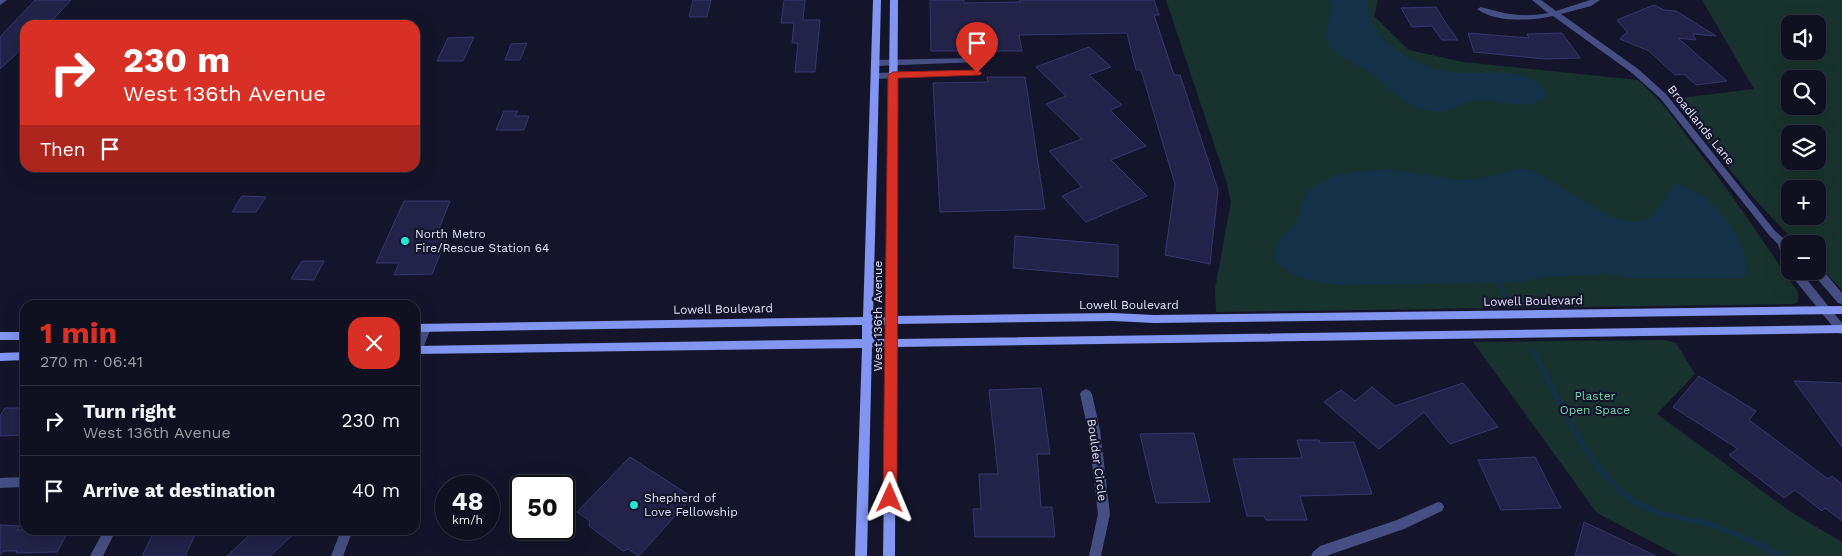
<!DOCTYPE html>
<html lang="en">
<head>
<meta charset="utf-8">
<style>
	body { margin:0; font-family:"Work Sans",sans-serif; background:#181929; color:#f1f3f6; height:100vh; display:flex; flex-direction:column; font-size:19px; white-space:nowrap }
	* { box-sizing:border-box; margin:0 }
	p { font-size:16px; color:#9b9da5 }
	.icon { flex:none; width:28px; height:28px; fill:none; stroke:currentColor; stroke-width:2; stroke-linecap:round; stroke-linejoin:round }
	.map { position:relative; flex:1; overflow:hidden }
	.drawer { position:absolute; left:20px; top:300px; width:400px; height:235px; display:flex; flex-direction:column; background:#0f1020; border-radius:15px; box-shadow:0 5px 20px #0002,0 0 0 1px #2f303e }
	.drawer>* { flex:none }
	.hud { position:absolute; left:20px; top:20px; width:400px; height:152px; border-radius:15px; box-shadow:0 5px 20px #0002,0 0 0 1px #2f303e; background:#d93025; color:#fff; overflow:hidden }
	.tools { position:absolute; left:1781px; top:15px; display:grid; gap:10px }
	.tools a { display:grid; place-items:center; width:45px; height:45px; border-radius:10px; background:#0f1020; box-shadow:0 5px 20px #0002,0 0 0 1px #2f303e; font-size:25px }
	.speed { position:absolute; left:435px; top:475px; display:flex; gap:10px; font-size:25px; font-weight:700; text-align:center }
	.speed>* { display:grid; place-content:center; width:65px; height:65px; border-radius:50%; background:#0f1020; box-shadow:0 5px 20px #0002,0 0 0 1px #2f303e; line-height:1 }
	.speed small { font-size:12px; font-weight:400 }
	.speed .limit { border:2px solid #111; border-radius:8px; background:#fff; color:#111 }
	.pin { position:absolute; display:grid; place-items:center; width:42px; height:42px; color:#fff; margin:-51px -21px; border-radius:50% 50% 50% 0; rotate:-45deg; box-shadow:0 0 5px #0007 }
	.pin .icon { rotate:45deg }
	.me { position:absolute; width:55px; margin:-28px; rotate:1deg; stroke-linejoin:round; filter:drop-shadow(0 0 4px #0008) }
	.turn { display:flex; align-items:center; gap:18px; height:105px; padding:0 20px; font-size:22px }
	.turn .icon { width:65px; height:65px; stroke-width:2.5 }
	.turn b { display:block; font-size:35px; line-height:42px }
	.then { display:flex; align-items:center; height:48px; padding:0 20px; background:#0003; gap:10px; font-size:19px }
	.round { display:grid; place-items:center; flex:none; width:52px; height:52px; border-radius:15px; background:#181929 }
	.overview { display:flex; align-items:center; justify-content:space-between; height:85px; padding:0 20px }
	h1 { font-size:30px; font-weight:700; line-height:38px; color:#d93025 }
	ul { padding:0; list-style:none }
	li { display:flex; align-items:center; gap:15px; height:70px; padding:0 20px; border-top:1px solid #2f303e }
	li div { flex:1 }
	li b { display:block; font-size:19px }
	li em { font-style:normal }
	.map>svg:first-child { display:block }
	.green { fill:#18332d; fill-rule:evenodd }
	.water { fill:#143148 }
	.lines { fill:none; stroke-linecap:round; stroke-linejoin:round }
	.stream { stroke:#143148; stroke-width:5.5 }
	.building { fill:#232248; stroke:#373772 }
	.minor { fill:#454f83; fill-rule:evenodd }
	.secondary { fill:#8295f0; fill-rule:evenodd }
	.route { fill:#d93025; stroke:#8d1f18 }
	.poi-dot { fill:#23e5d3; stroke:#14152a; stroke-width:2 }
	.labels { text-anchor:middle; stroke-width:4.5; stroke-linejoin:round; paint-order:stroke }
	.street-label { font-size:12px; fill:#e0e3fb; stroke:#14152a }
	.poi-label { font-size:12px; fill:#e0e3fb; stroke:#14152a; text-anchor:start }
	.park-label { font-size:12px; fill:#73d5a9; stroke:#14152a }
</style>
</head>
<body>
<div class="map">
<svg width="1842" height="556" viewBox="0 0 1842 556">
	<rect width="100%" height="100%" fill="#14152a"/>
	<path class="green" d="M1166 0H1378L1374 16 1409 50 1463 62 1638 80 1662 103 1730 193 1798 292V302L1793 304 1216 312 1215 289 1231 202 1226 180Z
		M1702 0H1842V290L1818 265V244H1797L1750 194 1672 99 1754 89ZM1790 24H1818V51H1790ZM1790 79H1818V106H1790ZM1790 134H1818V161H1790ZM1790 189H1818V216H1790Z
		M1666 340 1676 343 1695 374 1657 414 1791 512 1842 542V556H1679L1597 513 1473 342Z"/>
	<path class="water" d="M1328 0H1368C1369 21 1377 35 1394 48 1411 61 1430 69 1450 72 1477 76 1534 63 1546 94 1540 110 1510 103 1497 102 1487 101 1476 99 1466 103 1459 106 1453 110 1445 111 1409 116 1392 87 1366 70 1354 62 1336 57 1329 44 1320 29 1338 14 1328 0Z
		M1388 169 1457 180 1485 178 1516 169 1533 170 1609 216 1633 222 1651 218 1672 188 1675 184C1709 187 1755 245 1745 278H1628L1607 274 1546 277 1518 282 1345 285C1320 284 1294 280 1276 261 1274 237 1283 239 1296 223 1301 216 1299 209 1302 202 1317 171 1359 172 1388 169Z"/>
	<g class="lines">
		<path class="stream" d="M1499 283 1508 300
			M1534 352C1560 401 1587 471 1634 501 1661 518 1692 518 1721 528 1742 536 1762 547 1783 556"/>
	</g>
	<path class="building" d="M35 0H71L48 25H25V46L0 69V37Z
		M693 0H711L707 17H689Z
		M784 0H805L803 20H820L815 72H795L798 43H792L794 23H781Z
		M930 0H964V3L1020 2V0H1154L1159 15H1154L1174 75H1180L1218 190 1210 264 1165 255 1175 184 1141 70H1136L1127 33 1019 35 1022 51H931Z
		M1654 5 1664 10 1676 11 1716 36 1693 34 1696 40 1678 38 1727 81 1696 85 1684 74 1675 75 1649 51 1620 39 1627 32 1617 20Z
		M1436 7 1447 25 1458 40H1442L1432 26 1412 27 1401 8Z
		M1468 33 1529 38 1527 34 1562 33 1580 58 1545 59 1474 52Z
		M474 37 463 61H437L448 38Z
		M527 43 520 60H505L511 44Z
		M1089 47 1111 67 1089 75 1122 105 1110 110 1146 146 1111 160 1147 196 1086 222 1062 196 1082 187 1049 151 1082 139 1046 104 1066 96 1036 67Z
		M987 77H1025L1045 209 940 212 933 83 988 82Z
		M504 111H518L515 116H529L524 130H496Z
		M242 196 266 197 256 212H232Z
		M404 201H450L436 236 448 235 432 274 394 275 399 263H376Z
		M1015 236 1118 245V277L1013 268Z
		M302 261H324L314 280 291 279Z
		M1699 376 1756 411 1749 420 1828 479 1832 476 1842 484V521L1825 508 1822 511 1795 490 1784 498 1729 455 1738 449 1673 407Z
		M1794 381 1842 383V447Z
		M1463 383 1498 427 1450 444 1424 412 1379 449 1324 402 1341 390 1355 401 1372 387 1395 406Z
		M1041 388 1050 454H1037L1041 507H1052L1055 537H975L973 509H981L979 474H998L989 390Z
		M5 408H25V435L0 436V416Z
		M1194 433 1210 502 1156 503 1140 434Z
		M1297 440H1319L1320 443 1354 442 1372 494 1300 496 1307 520H1266L1264 516H1247L1233 459 1302 458Z
		M630 457 692 497 639 556 628 549 623 551 589 526 590 521 577 512Z
		M1535 457 1561 508 1501 510 1478 460Z
		M1584 522 1656 556H1575Z
		M0 525 20 526 17 530H69L57 552 16 553 17 551H3L0 555Z
		M155 530H197L185 556H142Z
		M255 530H298L270 556H227Z"/>
	<g class="lines">
		<path class="minor" d="M0 0H7L0 5Z
			M1532 0H1541L1556 11 1590 0H1600L1591 6 1561 14 1638 69 1666 94 1775 231 1790 244V269L1785 265 1778 244 1769 235 1660 98 1632 73 1553 16C1531 21 1496 23 1477 9L1481 7C1506 14 1522 18 1548 13Z
			M976 58 980 60 979 62 876 66 872 63 876 60Z
			M977 70 981 73 980 75 875 79 871 76 875 73Z
			M1818 267 1821 268 1842 293V304L1838 303 1813 274 1812 271H1818Z
			M1790 269V271H1800L1842 323V334L1838 333 1790 274 1789 271Z
			M426 324 430 325 431 328 420 356 419 359 415 360V343L422 325Z
			M1086 389 1090 391 1092 394 1100 430 1110 514 1101 556H1089L1098 514 1088 430 1080 394 1082 391Z
			M25 477V487L0 488V478Z
			M1438 502 1442 503 1444 507 1442 511 1404 529 1326 556H1311L1313 552 1320 546 1397 520Z
			M104 530H116L103 556H90Z
			M341 530H353L343 556H331Z"/>
		<path class="secondary" d="M873 0H881L873 317H886L890 0H898L896 316 1113 313 1154 315 1842 306V314L1154 323 1113 321 896 324V339L1842 325V333L896 347 895 556H883L886 347H872L867 556H855L862 348 415 354V346L862 339V325L415 332V324L863 317ZM873 325H886V339H873Z
			M0 332H25V340H0Z
			M25 352V360L0 361V353Z"/>
	</g>
	<path class="route" d="M977 70 982 73 980 75 898 78 897 498 895 502 890 504 885 502 883 498 888 75 893 72Z"/>
	<g class="poi-dot">
		<circle cx="405" cy="241" r="5"/>
		<circle cx="634" cy="505" r="5"/>
	</g>
	<g class="labels">
		<g class="street-label">
			<text transform="translate(1701 125) rotate(51)" y="4">Broadlands Lane</text>
			<text transform="translate(1533 301) rotate(-1)" y="4">Lowell Boulevard</text>
			<text x="1129" y="309">Lowell Boulevard</text>
			<text transform="translate(723 309) rotate(-1)" y="4">Lowell Boulevard</text>
			<text transform="translate(878 316) rotate(-90)" y="4">West 136th Avenue</text>
			<text transform="translate(1097 460) rotate(82)" y="4">Boulder Circle</text>
		</g>
		<g class="poi-label">
			<text x="415" y="238">North Metro<tspan x="415" dy="14">Fire/Rescue Station 64</tspan></text>
			<text x="644" y="502">Shepherd of<tspan x="644" dy="14">Love Fellowship</tspan></text>
		</g>
		<g class="park-label">
			<text x="1595" y="400">Plaster<tspan x="1595" dy="14">Open Space</tspan></text>
		</g>
	</g>
</svg>
<div class="tools">
<a><svg class="icon" aria-label="sound" viewBox="0 0 24 24"><path d="M4 9h4l5-4v14l-5-4H4zM17 9q2 3 0 6"/></svg></a>
<a><svg class="icon" aria-label="search" viewBox="0 0 24 24"><circle cx="10" cy="10" r="6"/><path d="M15 15l6 6"/></svg></a>
<a><svg class="icon" aria-label="layers" viewBox="0 0 24 24"><path d="M12 4l9 5-9 5-9-5zM3 14l9 5 9-5"/></svg></a>
<a>+</a>
<a>−</a>
</div>
<div class="speed"><div>48<small>km/h</small></div><div class="limit">50</div></div>
<div class="pin" style="left:977px;top:73px;background:#d93025"><svg class="icon" aria-label="arrive" viewBox="0 0 24 24"><path d="M6 21V4h12l-3 4 3 4H6"/></svg></div>
<svg class="me" style="left:890px;top:498px" viewBox="-20 -20 40 40"><path d="M0-17L14 15 0 8-14 15z" fill="#d93025" stroke="#fff" stroke-width="4"/></svg>
<div class="hud">
<div class="turn"><svg class="icon" aria-label="right" viewBox="0 0 24 24"><path d="M7 20v-9h11M14 6l5 5-5 5"/></svg><div><b>230 m</b>West 136th Avenue</div></div>
<div class="then">Then<svg class="icon" aria-label="arrive" viewBox="0 0 24 24"><path d="M6 21V4h12l-3 4 3 4H6"/></svg></div>
</div>
<section class="drawer">
<div class="overview"><div><h1>1 min</h1><p>270 m · 06:41</p></div><a class="round" style="background:#d93025;color:#fff"><svg class="icon" aria-label="close" viewBox="0 0 24 24"><path d="M6 6l12 12M18 6L6 18"/></svg></a></div>
<ul>
<li><svg class="icon" aria-label="right" viewBox="0 0 24 24"><path d="M7 20v-9h11M14 6l5 5-5 5"/></svg><div><b>Turn right</b><p>West 136th Avenue</p></div><em>230 m</em></li>
<li><svg class="icon" aria-label="arrive" viewBox="0 0 24 24"><path d="M6 21V4h12l-3 4 3 4H6"/></svg><div><b>Arrive at destination</b></div><em>40 m</em></li>
</ul>
</section>
</div>
</body>
</html>
